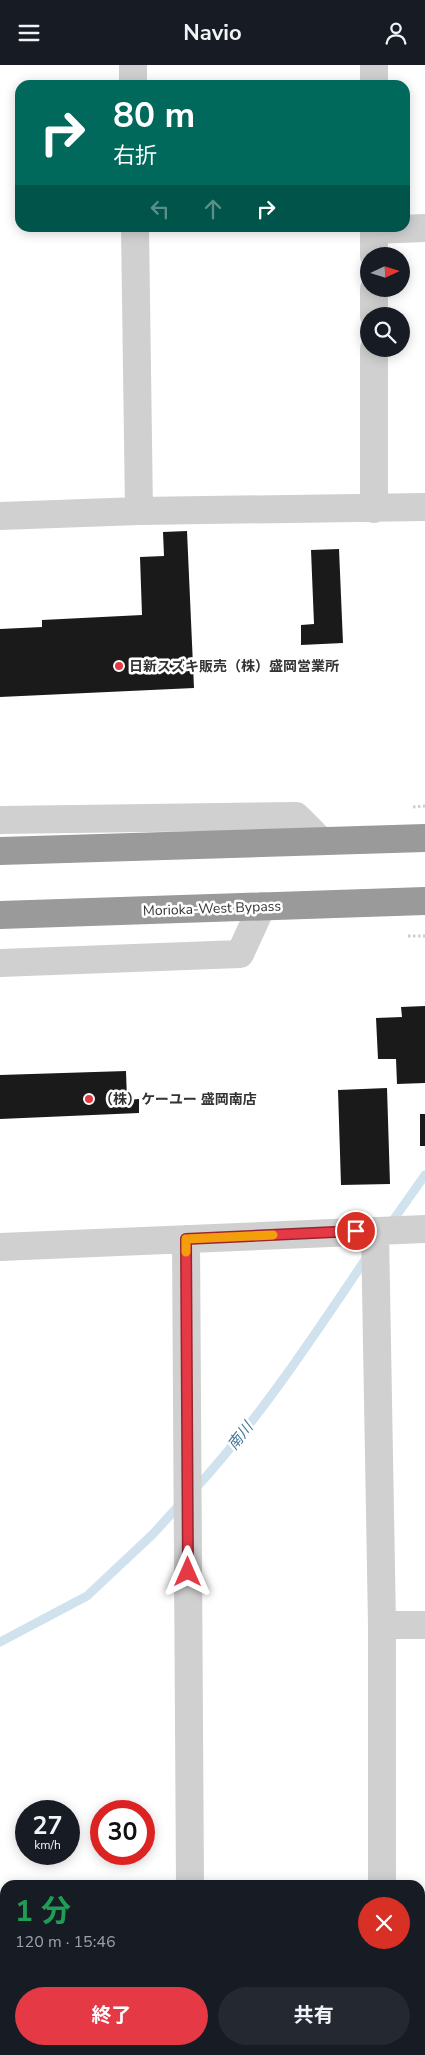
<!DOCTYPE html>
<html lang="ja">
<head>
<meta charset="utf-8">
<style>
	body { margin:0; font-family:"Nunito Sans","Noto Sans JP",sans-serif; background:#242831; color:#f1f3f6; height:100vh; display:flex; flex-direction:column; font-size:19px; white-space:nowrap }
	* { box-sizing:border-box; margin:0 }
	p { font-size:16px; color:#9ea1a6 }
	.icon { flex:none; width:28px; height:28px; fill:none; stroke:currentColor; stroke-width:2; stroke-linecap:round; stroke-linejoin:round }
	.map { position:relative; flex:1; overflow:hidden }
	.sheet { position:absolute; left:0px; top:1815px; width:425px; height:175px; display:flex; flex-direction:column; background:#171b24; border-radius:15px 15px 0 0; box-shadow:0 2px 12px #0003 }
	.sheet>* { flex:none }
	.banner { position:absolute; left:15px; top:15px; width:395px; height:152px; border-radius:15px; box-shadow:0 2px 12px #0003; background:#00695c; color:#fff; overflow:hidden }
	.needle { width:32px; rotate:86deg }
	.fabs { position:absolute; left:360px; top:182px; display:grid; gap:10px }
	.fabs a { display:grid; place-items:center; width:50px; height:50px; border-radius:50%; background:#171b24; box-shadow:0 2px 12px #0003; font-size:25px }
	.speed { position:absolute; left:15px; top:1735px; display:flex; gap:10px; font-size:25px; font-weight:700; text-align:center }
	.speed>* { display:grid; place-content:center; width:65px; height:65px; border-radius:50%; background:#171b24; box-shadow:0 2px 12px #0003; line-height:1 }
	.speed small { font-size:12px; font-weight:400 }
	.speed .limit { border:8px solid #d22; background:#fff; color:#111 }
	.pin { position:absolute; display:grid; place-items:center; width:42px; height:42px; color:#fff; margin:-21px; border:2px solid #fff; border-radius:50%; box-shadow:0 1px 5px #0007 }
	.me { position:absolute; width:55px; margin:-28px; rotate:0deg; stroke-linejoin:round; filter:drop-shadow(0 0 4px #0008) }
	.turn { display:flex; align-items:center; gap:18px; height:105px; padding:0 15px; font-size:22px }
	.turn .icon { width:65px; height:65px; stroke-width:2.5 }
	.turn b { display:block; font-size:35px; line-height:42px }
	.lanes { display:flex; align-items:center; height:48px; padding:0 15px; background:#0003; justify-content:center; gap:25px; direction:ltr }
	.lanes .off { opacity:.35 }
	.round { display:grid; place-items:center; flex:none; width:52px; height:52px; border-radius:26px; background:#242831 }
	.head { display:flex; align-items:center; justify-content:space-between; height:85px; padding:0 15px }
	h1 { font-size:30px; font-weight:700; line-height:38px; color:#1e9e55 }
	.action { display:flex; gap:10px; margin-top:auto; padding:10px 15px }
	.action a { flex:1; height:58px; border-radius:30px; background:#e63946; color:#fff; font-size:20px; font-weight:700; line-height:58px; text-align:center }
	.action a+a { background:#242831; color:#f1f3f6 }
	header { display:flex; justify-content:space-between; align-items:center; height:65px; padding:0 15px; background:#171b24; font-size:22px; font-weight:700 }
	.map>svg:first-child { display:block }
	.lines { fill:none; stroke-linecap:round; stroke-linejoin:round }
	.stream { stroke:#cfe2ee; stroke-width:9 }
	.building { fill:#1a1a1a }
	.path { stroke:#cdcdcd; stroke-width:3; stroke-dasharray:2.5 2.5; stroke-linecap:butt }
	.minor { stroke:#d0d0d0; stroke-width:28 }
	.highway { stroke:#9a9a9a; stroke-width:28 }
	.route-casing { stroke:#96252e; stroke-width:12 }
	.route { stroke:#e63946; stroke-width:9 }
	.slow { stroke:#f59e0b; stroke-width:9 }
	.poi-dot { fill:#e63946; stroke:#fff; stroke-width:2 }
	.labels { text-anchor:middle; stroke-width:5; stroke-linejoin:round; paint-order:stroke }
	.poi-label { font-size:14px; font-weight:bold; fill:#333; stroke:#fff; text-anchor:start }
	.street-label { font-size:14px; fill:#333; stroke:#fff }
	.water-label { font-size:15px; font-style:italic; fill:#3f7597; stroke:#fff }
</style>
</head>
<body>
<header><svg class="icon" aria-label="menu" viewBox="0 0 24 24"><path d="M4 6h16M4 12h16M4 18h16"/></svg>Navio<svg class="icon" aria-label="person" viewBox="0 0 24 24"><circle cx="12" cy="8" r="4"/><path d="M4 21q1-7 8-7t8 7"/></svg></header>
<div class="map">
<svg width="425" height="1990" viewBox="0 0 425 1990">
	<rect width="100%" height="100%" fill="#fff"/>
	<g class="lines">
		<path class="stream" d="M389 1161 425 1110
			M195 1424C260 1353 313 1272 367 1192
			M0 1577 87 1531 153 1469 182 1437"/>
	</g>
	<path class="building" d="M187 466 194 623 0 632V564L42 562V555L142 550 140 492 164 491 163 467Z
		M339 484 343 578 301 580V560L314 559 311 485Z
		M425 941V1018L397 1019 396 994H378L376 953 402 952 401 942Z
		M126 1006 127 1035 139 1034V1048L0 1054V1010Z
		M387 1023 390 1119 341 1120 338 1025Z
		M420 1049H425V1081H420Z"/>
	<g class="lines">
		<path class="path" d="M413 742 425 741
			M408 871H425
			M383 1985V1990"/>
		<path class="minor" d="M374 0V20
			M133 20V0
			M135 162 139 446
			M374 191V165L425 163
			M374 251V224
			M374 444V284
			M0 451 139 446 425 442
			M0 755 296 751 321 776
			M0 898 240 889 262 841
			M375 1166 382 1560V1820
			M186 1174 190 1820
			M0 1182 425 1164
			M382 1560H425
			M0 1882H5"/>
		<path class="highway" d="M0 786 425 773
			M0 850 425 836"/>
	</g>
	<g class="lines">
		<g class="route-casing">
			<path id="route" d="M188 1507 186 1174 356 1166"/>
		</g>
		<use href="#route" class="route"/>
		<path class="slow" d="M186 1187V1174L273 1170"/>
	</g>
	<g class="poi-dot">
		<circle cx="119" cy="601" r="5"/>
		<circle cx="89" cy="1034" r="5"/>
	</g>
	<g class="labels">
		<g class="poi-label">
			<text x="129" y="606">日新スズキ販売（株）盛岡営業所</text>
			<text x="99" y="1039">（株）ケーユー 盛岡南店</text>
		</g>
		<g class="street-label">
			<text transform="translate(212 843) rotate(-2)" y="5">Morioka-West Bypass</text>
		</g>
		<g class="water-label">
			<text transform="translate(240 1371) rotate(-52)" y="5">南川</text>
		</g>
	</g>
</svg>
<div class="fabs">
<a><svg class="needle" viewBox="-14 -14 28 28"><path d="M0-13l5 13h-10z" fill="#e53935"/><path d="M0 13l5-13h-10z" fill="#9ea1a6"/></svg></a>
<a><svg class="icon" aria-label="search" viewBox="0 0 24 24"><circle cx="10" cy="10" r="6"/><path d="M15 15l6 6"/></svg></a>
</div>
<div class="speed"><div>27<small>km/h</small></div><div class="limit">30</div></div>
<div class="pin" style="left:356px;top:1166px;background:#d93025"><svg class="icon" aria-label="arrive" viewBox="0 0 24 24"><path d="M6 21V4h12l-3 4 3 4H6"/></svg></div>
<svg class="me" style="left:188px;top:1507px" viewBox="-20 -20 40 40"><path d="M0-17L14 15 0 8-14 15z" fill="#e63946" stroke="#fff" stroke-width="4"/></svg>
<div class="banner">
<div class="turn"><svg class="icon" aria-label="right" viewBox="0 0 24 24"><path d="M7 20v-9h11M14 6l5 5-5 5"/></svg><div><b>80 m</b>右折</div></div>
<div class="lanes"><svg class="icon off" aria-label="left" viewBox="0 0 24 24"><path d="M17 20v-9H6M10 6l-5 5 5 5"/></svg><svg class="icon off" aria-label="ahead" viewBox="0 0 24 24"><path d="M12 20V5M6 11l6-6 6 6"/></svg><svg class="icon" aria-label="right" viewBox="0 0 24 24"><path d="M7 20v-9h11M14 6l5 5-5 5"/></svg></div>
</div>
<section class="sheet">
<div class="head"><div><h1>1 分</h1><p>120 m · 15:46</p></div><a class="round" style="background:#d93025;color:#fff"><svg class="icon" aria-label="close" viewBox="0 0 24 24"><path d="M6 6l12 12M18 6L6 18"/></svg></a></div>
<div class="action"><a>終了</a><a>共有</a></div>
</section>
</div>
</body>
</html>
